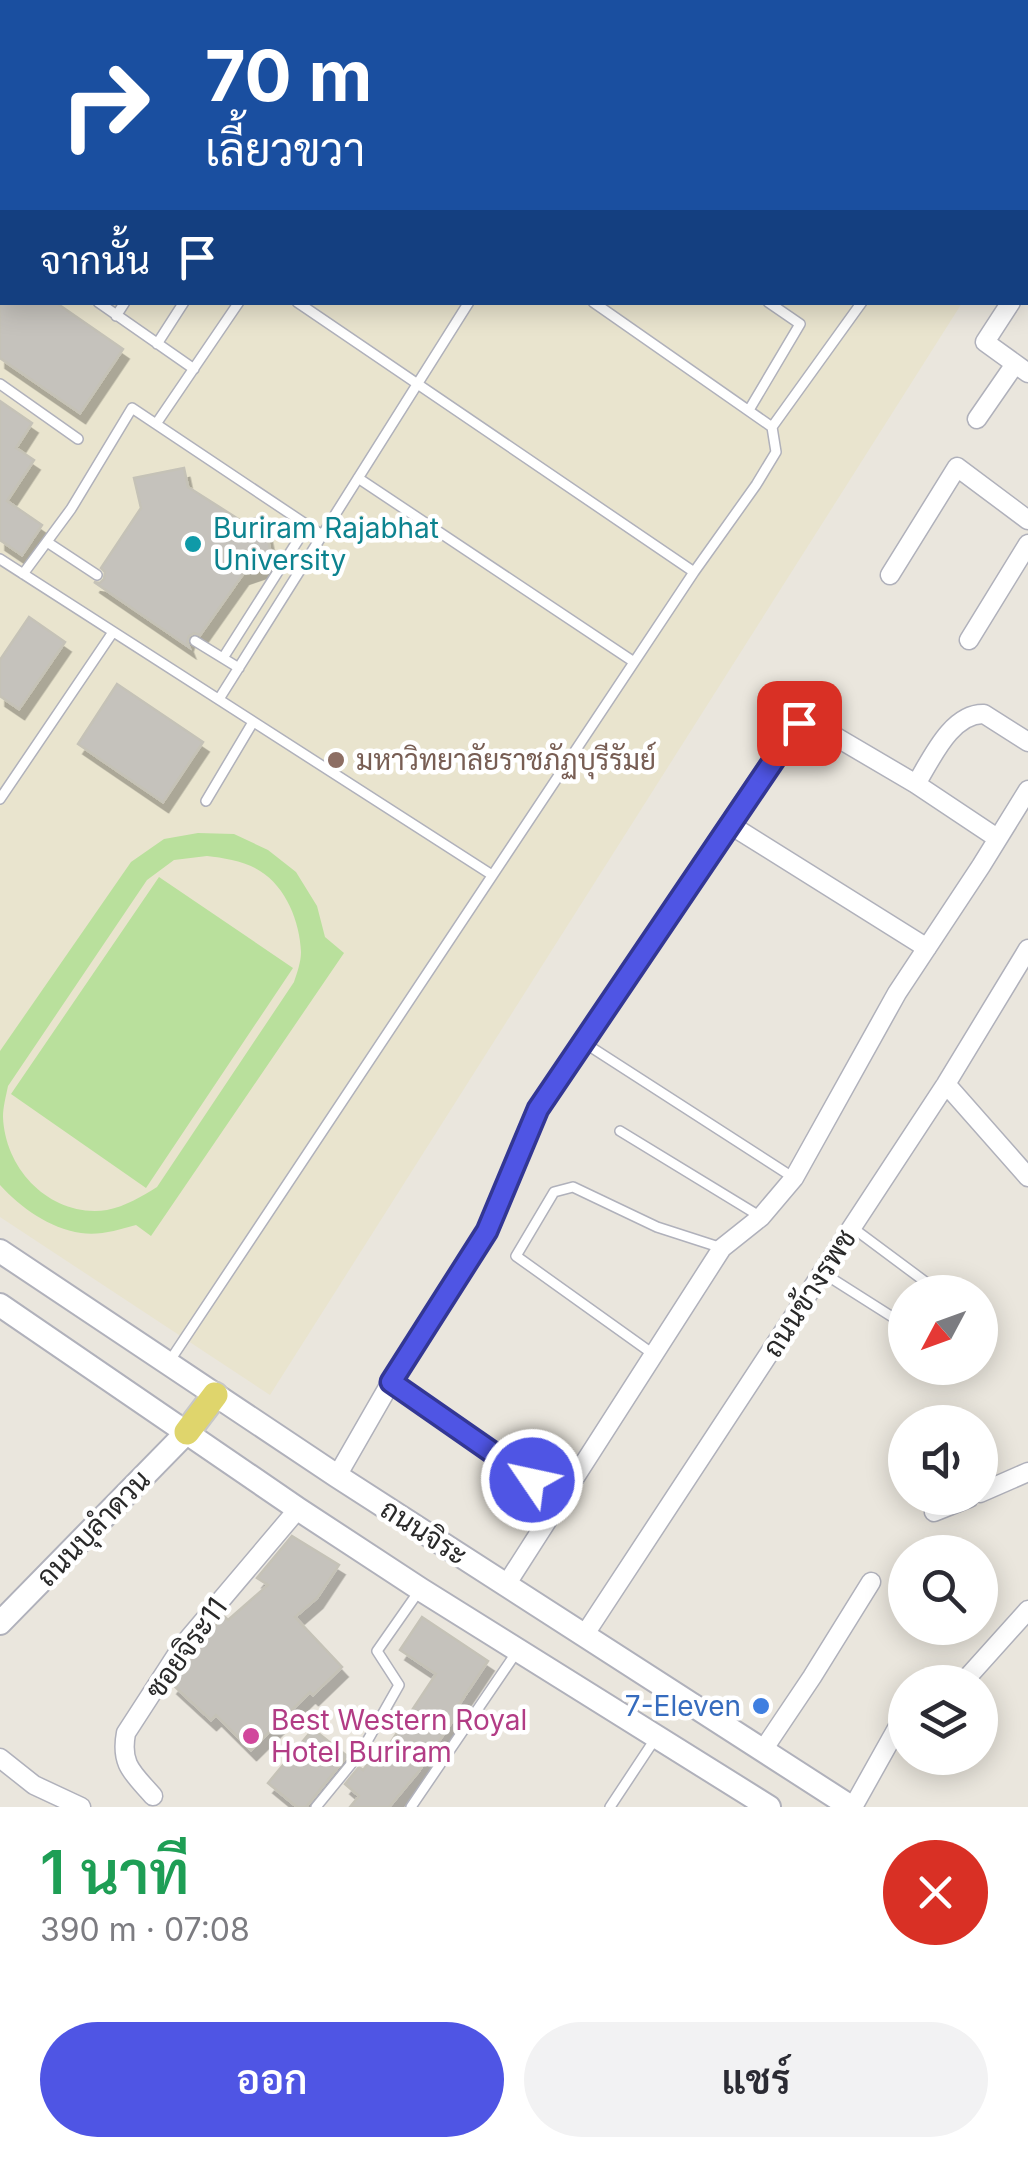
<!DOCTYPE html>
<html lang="th">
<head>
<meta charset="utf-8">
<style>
	body { margin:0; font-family:Inter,Sarabun,sans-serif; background:#f2f2f3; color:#2b2b33; height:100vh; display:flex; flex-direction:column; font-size:38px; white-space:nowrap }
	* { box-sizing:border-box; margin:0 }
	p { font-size:32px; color:#7c7c81 }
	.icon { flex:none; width:55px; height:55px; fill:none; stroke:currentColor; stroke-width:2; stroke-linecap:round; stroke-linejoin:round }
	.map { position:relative; height:1807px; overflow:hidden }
	.drawer { display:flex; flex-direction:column; background:#fff; flex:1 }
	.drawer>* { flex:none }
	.top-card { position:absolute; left:0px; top:0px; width:1030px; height:305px; box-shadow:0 5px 25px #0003; background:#1a4fa0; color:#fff; overflow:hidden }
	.needle { width:65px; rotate:229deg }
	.fabs { position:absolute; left:888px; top:1275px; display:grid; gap:20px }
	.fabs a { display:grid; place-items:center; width:110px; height:110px; border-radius:50%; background:#fff; box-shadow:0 5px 25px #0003; font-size:50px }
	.pin { position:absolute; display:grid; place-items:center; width:85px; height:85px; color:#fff; margin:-42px; border-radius:20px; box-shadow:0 5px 15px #0006 }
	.me { position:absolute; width:110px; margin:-55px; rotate:304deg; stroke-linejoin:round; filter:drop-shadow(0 0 8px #0008) }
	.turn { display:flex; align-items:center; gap:35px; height:210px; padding:0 40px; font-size:45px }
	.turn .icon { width:130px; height:130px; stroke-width:2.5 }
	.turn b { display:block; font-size:70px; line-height:85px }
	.then { display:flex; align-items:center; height:95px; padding:0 40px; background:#0003; gap:20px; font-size:38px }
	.round { display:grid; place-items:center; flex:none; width:105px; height:105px; border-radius:52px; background:#f2f2f3 }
	.headline { display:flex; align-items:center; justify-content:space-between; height:170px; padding:0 40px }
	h1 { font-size:60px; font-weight:600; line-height:75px; color:#1e9e55 }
	.button { display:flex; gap:20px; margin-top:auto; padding:20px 40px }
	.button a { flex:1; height:115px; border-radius:60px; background:#4f55e4; color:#fff; font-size:40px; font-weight:600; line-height:115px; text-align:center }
	.button a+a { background:#f2f2f3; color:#2b2b33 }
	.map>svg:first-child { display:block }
	.education { fill:#e9e4ce }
	.pitch { fill:#b9e09c; fill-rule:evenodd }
	.building { fill:#c5c2bc; stroke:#c5c2b7; stroke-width:2.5; filter:url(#shadow) }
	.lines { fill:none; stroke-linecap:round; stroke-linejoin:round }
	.lane-casing { stroke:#b0b1bb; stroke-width:12 }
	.street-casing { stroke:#b0b1bb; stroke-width:21 }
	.secondary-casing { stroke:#b0b1bb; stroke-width:26 }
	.primary-casing { stroke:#c7c7c7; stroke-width:29 }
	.lane { stroke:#fff; stroke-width:9 }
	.street { stroke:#fff; stroke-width:18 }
	.secondary { stroke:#fff; stroke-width:22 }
	.primary { stroke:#dfd56c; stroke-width:25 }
	.route-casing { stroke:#333794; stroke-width:25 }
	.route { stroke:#4f55e4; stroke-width:18 }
	.culture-dot { fill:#0f9aa8; stroke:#fff; stroke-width:4 }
	.education-dot { fill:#8d6e63; stroke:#fff; stroke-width:4 }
	.shop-dot { fill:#3f7fe0; stroke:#fff; stroke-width:4 }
	.hotel-dot { fill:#d1479c; stroke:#fff; stroke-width:4 }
	.labels { text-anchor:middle; stroke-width:9; stroke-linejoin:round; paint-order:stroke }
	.culture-label { font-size:28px; fill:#0d838f; stroke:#fff; text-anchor:start }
	.education-label { font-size:28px; fill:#785e54; stroke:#fff; text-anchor:start }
	.street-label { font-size:28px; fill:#292929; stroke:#fff }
	.shop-label { font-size:28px; fill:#366cbe; stroke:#fff; text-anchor:end }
	.hotel-label { font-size:28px; fill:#b23c85; stroke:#fff; text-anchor:start }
</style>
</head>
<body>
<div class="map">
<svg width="1028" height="1807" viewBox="0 0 1028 1807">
	<defs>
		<filter id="shadow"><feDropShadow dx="5.5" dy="10" stdDeviation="0" flood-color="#0004"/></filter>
	</defs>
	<rect width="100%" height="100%" fill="#eae6dd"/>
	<path class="education" d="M0 0H1028V200V2H2V302L962 303 270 1395 0 1217Z"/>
	<path class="pitch" d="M198 833 234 834 268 850 296 872 317 906 325 937 344 953 151 1236 136 1225C118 1230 99 1236 81 1233 49 1228 21 1208 0 1185V1051L131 862 164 839ZM207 856C224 858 245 861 260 871 286 887 300 922 301 952 301 962 297 973 294 982L157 1187C141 1197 126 1206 107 1210 52 1218 5 1171 3 1117 3 1107 6 1096 8 1086L147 880 174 860Z
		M159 877 293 968 146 1188 11 1094Z"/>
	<path class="building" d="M0 302H55L123 349 80 413 0 358Z
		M0 401 32 423 16 448 34 460 7 501 42 525 22 555 0 540Z
		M184 468 188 487 243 522 263 516 273 564 243 574 200 635 194 633 189 636 187 642 189 647 94 582 100 583 104 579 105 572 101 568 141 508 134 478Z
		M29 617 65 642 19 709 0 696V660Z
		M117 684 203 742 163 802 78 744Z
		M292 1536 339 1565 317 1598 295 1617 342 1667 313 1695 310 1692 251 1750 216 1715 211 1720 172 1684 192 1654 224 1616 228 1620 268 1585 257 1578Z
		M422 1617 488 1661 456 1709 459 1711 419 1771 389 1807H350L359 1796 345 1784 359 1767 363 1770 379 1750 383 1754 436 1674 400 1650Z
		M313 1729 347 1756 306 1807H297L268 1783Z"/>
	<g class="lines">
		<g class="lane-casing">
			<path id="lane" d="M149 0 152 2
				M414 0 417 2
				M643 0 647 2
				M827 0 831 2
				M970 0 974 2
				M79 2 81 0
				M659 2 660 0
				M808 2 810 0
				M0 102 2 103
				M0 122 2 118
				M0 239 2 241
				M98 302 194 369
				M297 302 694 572
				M116 316 125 302
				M157 344 184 302
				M0 384 78 439
				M749 410 800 324 768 302
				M156 424 239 302
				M772 427 862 302
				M358 478 634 662
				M47 542 97 575
				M0 559 492 875
				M23 574 71 509 132 408 322 535
				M195 641 239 668
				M223 658 307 526
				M219 699 469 302
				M0 799 113 632
				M206 801 253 722
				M583 1042 794 1178
				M620 1131 761 1217
				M853 1228 939 1292
				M823 1273 905 1325
				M653 1354 516 1256 554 1192 573 1187 657 1227 722 1248
				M169 1362 694 572 756 485 776 452 772 427 593 302
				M316 1807 361 1752 399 1685 377 1651 419 1591
				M411 1807 516 1653
				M610 1807 655 1739"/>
		</g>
		<g class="street-casing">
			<path id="street" d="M1011 302 985 342 1028 373
				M977 419 1015 364
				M890 575 957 467 1028 520
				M969 640 1028 544
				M916 784C931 760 951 713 984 714L1028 742
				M729 824 927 948
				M946 1084 1028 1177
				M337 1476 391 1382
				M980 1493 1028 1472
				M561 1499 391 1382 487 1231 538 1109 791 731 799 723 814 724 916 784 997 838
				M934 1512 969 1498
				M506 1585 722 1248 761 1217 794 1178 897 993 981 866 1028 790
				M585 1634 946 1084 1028 949
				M923 1682H941
				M959 1682 966 1679 1028 1610
				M763 1750 812 1677 871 1582
				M0 1758 34 1785 81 1807
				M153 1796C133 1773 120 1765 126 1733L183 1645 298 1509
				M853 1807 905 1714"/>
		</g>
		<g class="secondary-casing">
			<path id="secondary" d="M0 1251 337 1476 851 1807
				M0 1305 298 1509 420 1589 769 1807
				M0 1623 187 1432"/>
		</g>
		<g class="primary-casing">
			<path id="primary" d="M187 1432 215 1395"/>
		</g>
		<use href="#lane" class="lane"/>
		<use href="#street" class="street"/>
		<use href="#secondary" class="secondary"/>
		<use href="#primary" class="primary"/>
	</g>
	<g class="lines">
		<g class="route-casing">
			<path id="route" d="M532 1480 391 1382 487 1231 538 1109 799 723"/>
		</g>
		<use href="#route" class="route"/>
	</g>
	<circle class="culture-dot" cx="193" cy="544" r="10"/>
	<circle class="education-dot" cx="336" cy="760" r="10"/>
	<circle class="shop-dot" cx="761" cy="1706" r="10"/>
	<circle class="hotel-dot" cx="251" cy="1736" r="10"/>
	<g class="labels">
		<g class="culture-label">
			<text x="213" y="538">Buriram Rajabhat<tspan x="213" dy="32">University</tspan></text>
		</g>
		<g class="education-label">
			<text x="356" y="770">มหาวิทยาลัยราชภัฏบุรีรัมย์</text>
		</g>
		<g class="street-label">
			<text transform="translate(809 1293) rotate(-57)" y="10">ถนนข้างรพช</text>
			<text transform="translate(93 1528) rotate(-46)" y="10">ถนนบุลำดวน</text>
			<text transform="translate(424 1532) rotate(33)" y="10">ถนนจิระ</text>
			<text transform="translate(186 1648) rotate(-54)" y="10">ซอยจิระ11</text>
		</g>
		<g class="shop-label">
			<text x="741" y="1716">7-Eleven</text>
		</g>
		<g class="hotel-label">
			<text x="271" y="1730">Best Western Royal<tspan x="271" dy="32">Hotel Buriram</tspan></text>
		</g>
	</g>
</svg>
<div class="fabs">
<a><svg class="needle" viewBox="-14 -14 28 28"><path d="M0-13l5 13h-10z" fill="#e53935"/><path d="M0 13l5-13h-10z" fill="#7c7c81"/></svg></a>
<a><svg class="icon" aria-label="sound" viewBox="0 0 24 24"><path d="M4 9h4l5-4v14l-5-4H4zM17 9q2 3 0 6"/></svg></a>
<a><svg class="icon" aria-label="search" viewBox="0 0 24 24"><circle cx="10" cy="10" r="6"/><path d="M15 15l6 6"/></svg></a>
<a><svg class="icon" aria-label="layers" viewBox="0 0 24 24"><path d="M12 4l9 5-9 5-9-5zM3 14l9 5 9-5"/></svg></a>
</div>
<div class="pin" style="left:799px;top:723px;background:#d93025"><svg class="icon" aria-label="arrive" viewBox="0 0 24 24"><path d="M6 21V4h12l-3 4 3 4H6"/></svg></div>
<svg class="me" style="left:532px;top:1480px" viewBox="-20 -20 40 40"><circle r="17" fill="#4f55e4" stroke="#fff" stroke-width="3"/><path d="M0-11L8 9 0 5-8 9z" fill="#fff"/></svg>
<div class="top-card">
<div class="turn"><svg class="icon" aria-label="right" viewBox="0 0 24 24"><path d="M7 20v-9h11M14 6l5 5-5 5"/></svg><div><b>70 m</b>เลี้ยวขวา</div></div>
<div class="then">จากนั้น<svg class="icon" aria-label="arrive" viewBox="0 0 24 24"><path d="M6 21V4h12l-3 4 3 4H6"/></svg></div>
</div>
</div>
<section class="drawer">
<div class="headline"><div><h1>1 นาที</h1><p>390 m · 07:08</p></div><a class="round" style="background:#d93025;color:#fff"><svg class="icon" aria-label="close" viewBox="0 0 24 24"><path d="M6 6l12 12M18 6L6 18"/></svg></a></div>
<div class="button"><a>ออก</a><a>แชร์</a></div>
</section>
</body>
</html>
